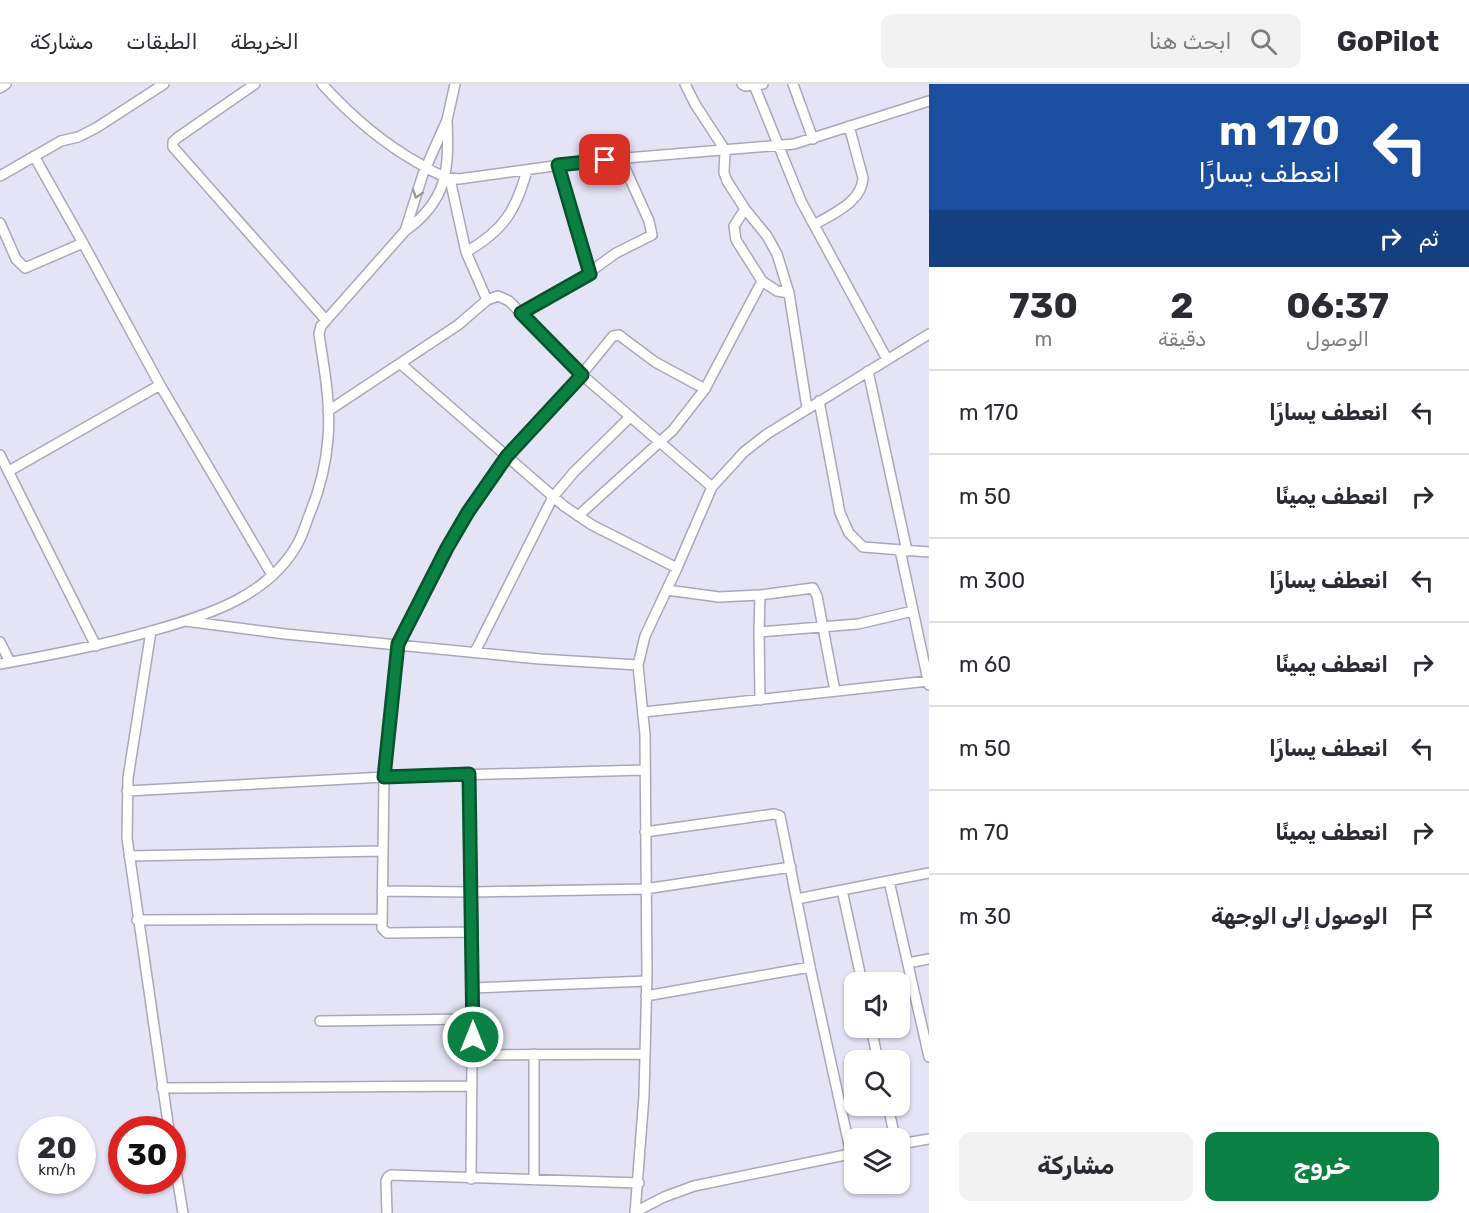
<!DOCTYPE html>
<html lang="ar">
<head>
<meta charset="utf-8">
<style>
	body { margin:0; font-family:Rubik,"Noto Sans Arabic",sans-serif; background:#f2f2f3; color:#2b2b33; direction:rtl; height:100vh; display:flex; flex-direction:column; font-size:22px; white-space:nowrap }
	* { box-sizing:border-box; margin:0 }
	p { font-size:20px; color:#7c7c81 }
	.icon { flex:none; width:33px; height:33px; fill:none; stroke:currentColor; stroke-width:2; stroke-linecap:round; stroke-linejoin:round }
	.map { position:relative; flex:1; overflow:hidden; direction:ltr }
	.side { display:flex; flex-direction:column; background:#fff; width:540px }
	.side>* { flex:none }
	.top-card { background:#1a4fa0; color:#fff; overflow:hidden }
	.controls { position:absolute; left:844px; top:888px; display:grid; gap:12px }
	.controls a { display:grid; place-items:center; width:66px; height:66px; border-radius:12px; background:#fff; box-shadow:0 2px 4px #0004; font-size:30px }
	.speed { position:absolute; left:18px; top:1032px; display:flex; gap:12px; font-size:30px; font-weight:700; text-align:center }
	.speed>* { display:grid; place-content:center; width:78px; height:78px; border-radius:50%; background:#fff; box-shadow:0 2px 4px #0004; line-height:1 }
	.speed small { font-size:15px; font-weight:400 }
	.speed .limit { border:9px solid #d22; background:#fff; color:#111 }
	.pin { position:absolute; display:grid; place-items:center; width:51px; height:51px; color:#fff; margin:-26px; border-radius:12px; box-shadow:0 3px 9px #0006 }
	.me { position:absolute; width:66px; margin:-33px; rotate:0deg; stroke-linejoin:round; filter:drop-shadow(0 0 4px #0008) }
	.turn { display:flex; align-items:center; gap:21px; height:126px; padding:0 30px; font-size:27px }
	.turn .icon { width:78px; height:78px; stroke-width:2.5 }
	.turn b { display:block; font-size:42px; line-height:51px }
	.then { display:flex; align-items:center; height:57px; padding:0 30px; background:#0003; gap:12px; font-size:22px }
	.eta { display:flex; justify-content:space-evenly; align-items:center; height:102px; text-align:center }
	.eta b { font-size:36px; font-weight:700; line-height:42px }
	.cta { display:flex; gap:12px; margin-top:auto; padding:12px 30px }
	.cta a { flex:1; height:69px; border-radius:12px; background:#0b8043; color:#fff; font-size:24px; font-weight:700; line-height:69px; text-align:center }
	.cta a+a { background:#f2f2f3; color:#2b2b33 }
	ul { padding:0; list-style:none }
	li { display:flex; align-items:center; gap:18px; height:84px; padding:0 30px; border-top:2px solid #e1e1e2 }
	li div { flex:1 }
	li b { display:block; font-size:22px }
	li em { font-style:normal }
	header { display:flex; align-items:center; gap:36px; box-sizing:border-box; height:84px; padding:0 30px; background:#fff; border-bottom:2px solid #e1e1e2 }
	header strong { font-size:28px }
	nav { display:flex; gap:33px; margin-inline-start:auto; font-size:21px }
	.search { width:420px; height:54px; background:#f2f2f3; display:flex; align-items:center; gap:15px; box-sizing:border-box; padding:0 21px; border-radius:12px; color:#7c7c81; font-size:22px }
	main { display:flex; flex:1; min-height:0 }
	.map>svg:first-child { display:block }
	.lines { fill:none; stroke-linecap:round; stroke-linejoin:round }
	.minor-casing { stroke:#a9a7b9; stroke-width:12 }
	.minor { stroke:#fff; stroke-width:9 }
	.oneway { stroke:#9a9a9e }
	.route-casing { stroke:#07532c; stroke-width:15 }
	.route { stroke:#0b8043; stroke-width:10 }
</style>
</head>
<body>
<header>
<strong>GoPilot</strong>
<div class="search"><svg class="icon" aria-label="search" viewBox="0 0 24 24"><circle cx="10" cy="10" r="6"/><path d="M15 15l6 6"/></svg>ابحث هنا</div>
<nav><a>الخريطة</a><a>الطبقات</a><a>مشاركة</a></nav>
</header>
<main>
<section class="side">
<div class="top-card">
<div class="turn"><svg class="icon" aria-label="left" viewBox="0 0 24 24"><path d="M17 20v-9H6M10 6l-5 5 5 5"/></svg><div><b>170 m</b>انعطف يسارًا</div></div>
<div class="then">ثم<svg class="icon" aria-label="right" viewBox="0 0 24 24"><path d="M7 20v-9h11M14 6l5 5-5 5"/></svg></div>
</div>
<div class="eta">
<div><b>06:37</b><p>الوصول</p></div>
<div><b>2</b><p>دقيقة</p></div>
<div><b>730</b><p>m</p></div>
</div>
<ul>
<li><svg class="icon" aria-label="left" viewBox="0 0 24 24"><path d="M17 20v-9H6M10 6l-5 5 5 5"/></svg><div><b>انعطف يسارًا</b></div><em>170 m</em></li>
<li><svg class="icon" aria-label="right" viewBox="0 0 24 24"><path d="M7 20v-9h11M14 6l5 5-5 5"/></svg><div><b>انعطف يمينًا</b></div><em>50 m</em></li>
<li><svg class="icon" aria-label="left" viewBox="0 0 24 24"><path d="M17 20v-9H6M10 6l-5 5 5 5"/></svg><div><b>انعطف يسارًا</b></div><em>300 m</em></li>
<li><svg class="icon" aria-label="right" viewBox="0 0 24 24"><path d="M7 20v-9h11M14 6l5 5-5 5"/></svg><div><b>انعطف يمينًا</b></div><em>60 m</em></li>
<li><svg class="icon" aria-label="left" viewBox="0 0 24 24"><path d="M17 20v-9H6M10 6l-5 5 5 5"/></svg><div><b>انعطف يسارًا</b></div><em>50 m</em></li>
<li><svg class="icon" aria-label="right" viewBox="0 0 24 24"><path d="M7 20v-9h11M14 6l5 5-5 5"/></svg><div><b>انعطف يمينًا</b></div><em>70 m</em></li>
<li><svg class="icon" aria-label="arrive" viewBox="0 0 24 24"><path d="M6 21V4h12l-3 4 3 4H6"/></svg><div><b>الوصول إلى الوجهة</b></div><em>30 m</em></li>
</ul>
<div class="cta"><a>خروج</a><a>مشاركة</a></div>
</section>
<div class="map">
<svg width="929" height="1129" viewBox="0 0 929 1129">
	<rect width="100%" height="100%" fill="#e5e4f6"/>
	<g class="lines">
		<g class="minor-casing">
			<path id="minor" d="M255 0 177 54 173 58V63L325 235
				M322 0C351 32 382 59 420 80 433 88 444 94 459 95L590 77 794 60 929 17
				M685 0 695 20 725 66 724 89 727 97 745 125 767 152 777 170 789 209 807 324
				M742 0 745 2 754 1
				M763 0 754 1 801 117 887 275
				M793 0 813 55
				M0 4 6 0
				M34 72 83 159
				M558 82 590 190
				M0 92 61 57 78 53 96 44 164 0
				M745 125 734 142 736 156 762 197 777 207 789 209
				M0 139 16 175 25 184 83 159 160 301
				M814 141C832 130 862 118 863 94L849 42
				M405 147 423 90 447 36 455 0
				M466 168C503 147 516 127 527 86
				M487 216 498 212 509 217 582 291 712 403
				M521 229 573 200 616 169 652 151 649 137 621 75
				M401 280 564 422 592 441 677 484
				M868 287 907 467
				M819 317 840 429 849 449 863 463 929 468
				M328 327 458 241 487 216 466 168 450 95
				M0 371 96 562
				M9 387 160 301 272 491
				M578 432 673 346 705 305 762 197
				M900 466 929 601
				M667 506 719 513 760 511 813 504 817 512 835 607
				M760 511 759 548 858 540 913 527
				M185 537 285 550 540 575 638 581 645 552 677 484 712 403 744 368 767 350 929 250
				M151 547 128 694 127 754 169 1046
				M759 548 760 616
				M0 558 10 578
				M475 568 553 413 574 388 630 333
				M0 580C52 571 104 561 155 546 209 531 270 511 298 459 303 450 306 439 310 429 320 405 326 380 328 354 331 320 324 284 319 250L321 242 405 147C448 116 449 86 447 36
				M644 628 929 597
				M469 690 473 848 471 1095
				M127 707 384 693 644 686
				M645 748 774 730 780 732 810 883
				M129 772 383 767
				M889 797 929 973
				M842 806 862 898
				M382 807 472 808 645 805 791 783
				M797 815 929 789
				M137 836 381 835
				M473 848 387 849 382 844 384 693 398 560 447 464 468 428 507 371 564 312 613 252 619 251 655 278 705 305
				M908 879 929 875
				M473 904 647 897
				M646 912 810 883 851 1070
				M320 937 473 935
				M871 944 878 976
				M473 971 645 970
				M162 1004 472 1002
				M888 1022 895 1054
				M900 1060 929 1055
				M172 1062 183 1129
				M534 1096V970
				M635 1128 664 1113 694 1102 855 1069
				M387 1129 386 1097 388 1093 391 1091 639 1099
				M635 1129 644 1012 647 889 645 651 638 581"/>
		</g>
		<use href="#minor" class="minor"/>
	</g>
	<defs><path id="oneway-chevron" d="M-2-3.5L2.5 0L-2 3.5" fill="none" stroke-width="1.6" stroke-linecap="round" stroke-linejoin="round" transform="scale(1.5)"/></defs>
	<use class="oneway" href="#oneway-chevron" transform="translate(417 110) rotate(108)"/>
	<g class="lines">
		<g class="route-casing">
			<path id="route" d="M473 953 469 690 384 693 398 560 447 464 468 428 507 372 582 291 521 229 590 190 558 81 605 76"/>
		</g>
		<use href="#route" class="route"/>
	</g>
</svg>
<div class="controls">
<a><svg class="icon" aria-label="sound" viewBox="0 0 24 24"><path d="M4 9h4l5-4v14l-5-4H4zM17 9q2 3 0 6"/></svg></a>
<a><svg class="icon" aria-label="search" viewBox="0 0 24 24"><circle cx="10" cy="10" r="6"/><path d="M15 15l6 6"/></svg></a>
<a><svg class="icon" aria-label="layers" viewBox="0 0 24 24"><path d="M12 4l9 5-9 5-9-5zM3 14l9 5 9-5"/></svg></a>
</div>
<div class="speed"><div>20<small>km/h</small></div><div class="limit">30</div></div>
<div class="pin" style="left:605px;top:76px;background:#d93025"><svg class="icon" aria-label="arrive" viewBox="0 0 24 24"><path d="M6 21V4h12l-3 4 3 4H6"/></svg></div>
<svg class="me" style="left:473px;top:953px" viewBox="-20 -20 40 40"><circle r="17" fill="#0b8043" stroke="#fff" stroke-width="3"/><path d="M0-11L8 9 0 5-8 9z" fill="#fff"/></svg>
</div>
</main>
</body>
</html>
